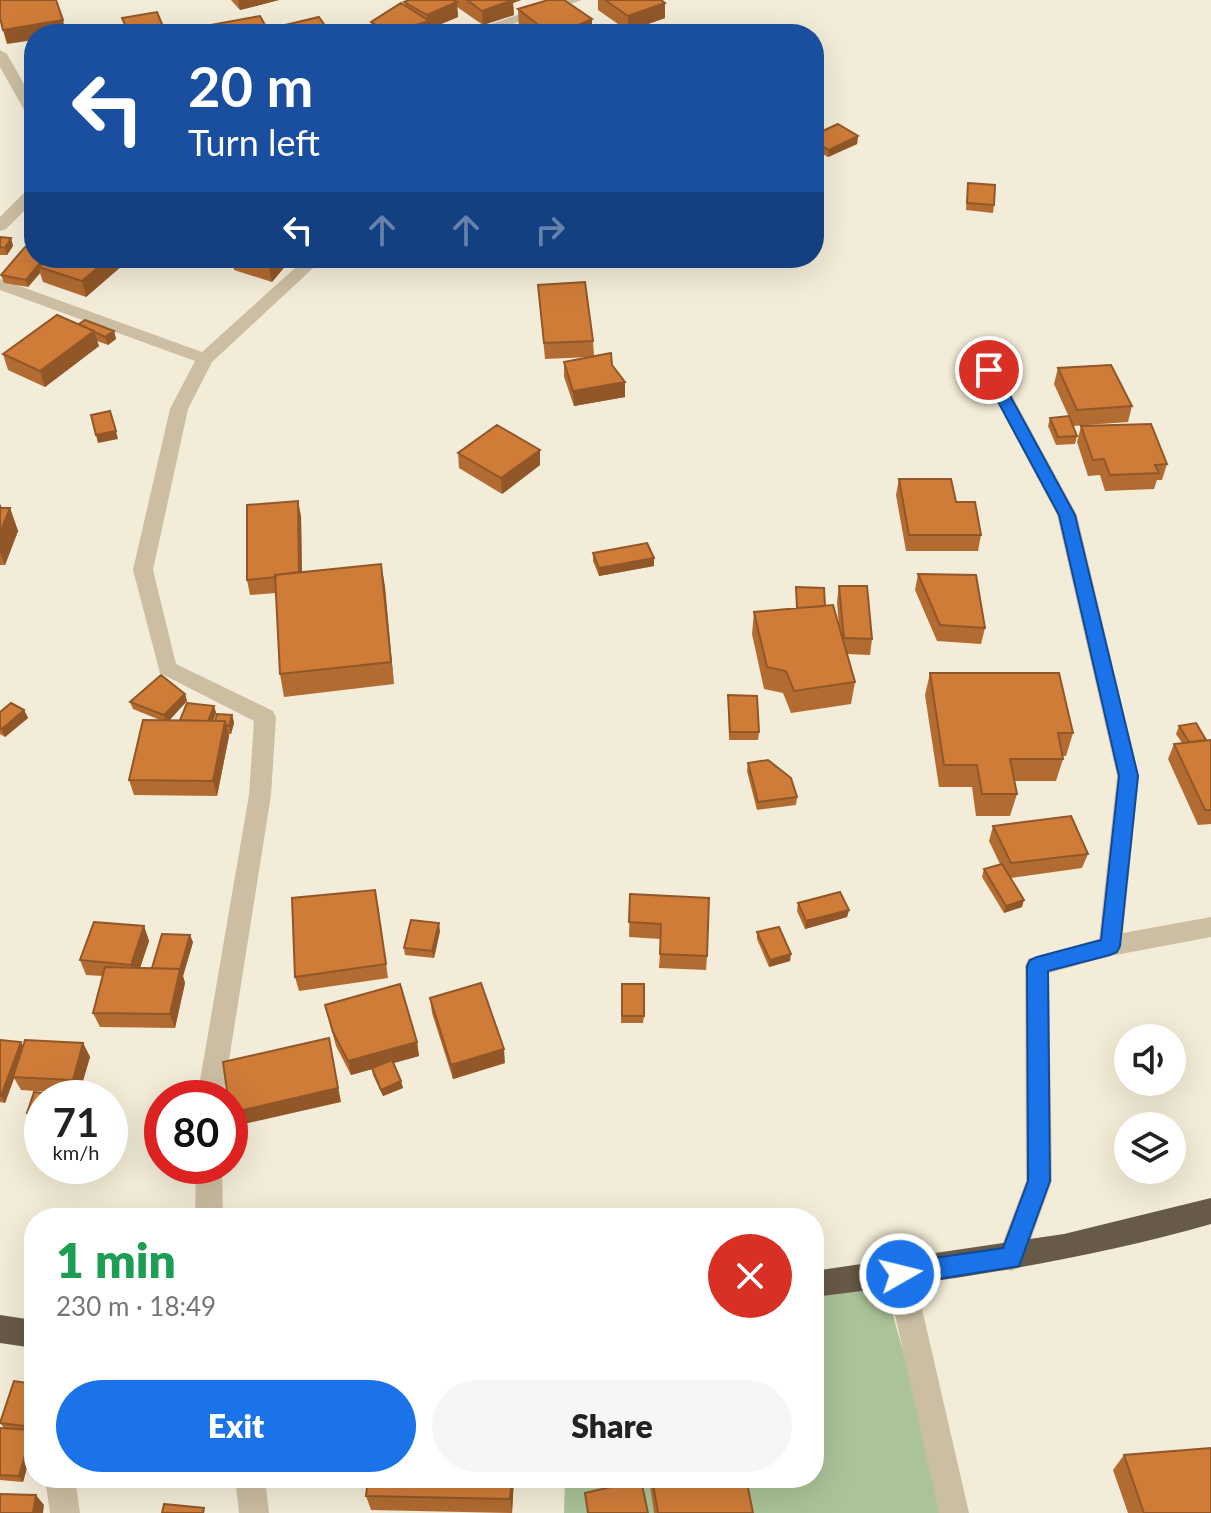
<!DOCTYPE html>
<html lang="en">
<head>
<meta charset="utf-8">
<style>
	body { margin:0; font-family:Lato,sans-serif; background:#f6f6f6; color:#222; height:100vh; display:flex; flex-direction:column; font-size:30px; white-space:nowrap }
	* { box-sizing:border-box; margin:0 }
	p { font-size:26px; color:#767676 }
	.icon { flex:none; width:44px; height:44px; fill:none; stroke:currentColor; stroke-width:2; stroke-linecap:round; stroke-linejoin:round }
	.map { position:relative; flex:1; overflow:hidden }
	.sheet { position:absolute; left:24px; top:1208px; width:800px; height:280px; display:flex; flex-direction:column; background:#fff; border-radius:32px; box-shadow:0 8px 32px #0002 }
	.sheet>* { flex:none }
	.banner { position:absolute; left:24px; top:24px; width:800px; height:244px; border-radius:32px; box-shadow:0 8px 32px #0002; background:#1a4fa0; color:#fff; overflow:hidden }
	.controls { position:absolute; left:1114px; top:1024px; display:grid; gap:16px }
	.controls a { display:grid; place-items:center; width:72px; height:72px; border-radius:50%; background:#fff; box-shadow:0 8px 32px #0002; font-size:40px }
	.speed { position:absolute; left:24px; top:1080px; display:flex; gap:16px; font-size:40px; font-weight:700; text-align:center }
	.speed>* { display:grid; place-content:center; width:104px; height:104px; border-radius:50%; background:#fff; box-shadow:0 8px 32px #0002; line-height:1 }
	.speed small { font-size:20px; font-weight:400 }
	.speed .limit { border:12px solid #d22; background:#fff; color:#111 }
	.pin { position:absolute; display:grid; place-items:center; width:68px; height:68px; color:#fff; margin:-34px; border:4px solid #fff; border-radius:50%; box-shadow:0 2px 8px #0007 }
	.me { position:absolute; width:88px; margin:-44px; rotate:82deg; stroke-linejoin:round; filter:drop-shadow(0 0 6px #0008) }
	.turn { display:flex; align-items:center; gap:28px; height:168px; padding:0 32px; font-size:36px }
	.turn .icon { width:104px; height:104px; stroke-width:2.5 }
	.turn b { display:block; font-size:56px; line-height:68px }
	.lanes { display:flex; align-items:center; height:76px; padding:0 32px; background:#0003; justify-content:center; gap:40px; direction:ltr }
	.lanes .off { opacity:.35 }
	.round { display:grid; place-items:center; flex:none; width:84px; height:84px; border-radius:42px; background:#f6f6f6 }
	.overview { display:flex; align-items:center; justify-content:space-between; height:136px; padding:0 32px }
	h1 { font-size:48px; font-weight:800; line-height:60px; color:#1e9e55 }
	.primary-button { display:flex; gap:16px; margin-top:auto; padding:16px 32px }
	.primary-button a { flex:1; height:92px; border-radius:48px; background:#1a73e8; color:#fff; font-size:32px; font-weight:800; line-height:92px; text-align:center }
	.primary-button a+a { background:#f6f6f6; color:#222 }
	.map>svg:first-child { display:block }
	.green { fill:#abc397 }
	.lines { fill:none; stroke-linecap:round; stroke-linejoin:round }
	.minor { fill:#ccbea3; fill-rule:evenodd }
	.trunk { fill:#685a48; fill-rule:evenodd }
	.wall { fill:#b26b31 }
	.shaded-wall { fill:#915728 }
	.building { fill:#cf7c39; stroke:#915728; stroke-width:2 }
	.route { fill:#1a73e8; stroke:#114b97; stroke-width:2 }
</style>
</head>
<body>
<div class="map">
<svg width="1211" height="1513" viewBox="0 0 1211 1513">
	<rect width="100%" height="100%" fill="#f3ecd8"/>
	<path class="green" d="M882 1277 949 1513H564L565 1478H814V1284Z"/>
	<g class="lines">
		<path class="minor" d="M561 0H582L483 34H462Z
			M0 50 7 54 34 102V119L27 115 0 67Z
			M34 187V201L6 229 0 231V217L28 189Z
			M306 258H324L212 362 188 409 153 570 176 664 273 711 276 717 271 795 223 1098H197L249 795 254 721 160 673 133 570 170 409 195 361 0 290V279L202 352Z
			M989 364 998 370 1077 515 1139 776 1123 933 1211 917V937L1110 956 1049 973 1052 1181 1021 1267 1011 1271 1001 1267 997 1258 1026 1181 1025 966 1028 959 1099 939 1117 776 1057 515 980 370Z
			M196 1166H222L223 1218H195Z
			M900 1261 910 1265 914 1274 969 1513H939L886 1274 890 1265Z
			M45 1478H75L80 1513H50Z
			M235 1478H265L269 1513H239Z"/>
		<path class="trunk" d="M1211 1198V1224C1081 1261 948 1281 814 1297V1271L1064 1234Z
			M0 1315 34 1320V1348L0 1343Z"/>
	</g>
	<path class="wall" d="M231 0H279L240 10Z
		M409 0H521L513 3 514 15 483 25 457 7 458 17 429 29 430 34H373L371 22 405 5 404 2Z
		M598 0H661L665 3V18L628 31 598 10Z
		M518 9 592 19V33L594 34H523L519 30Z
		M814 135 858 136 857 144 828 157 814 149Z
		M968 183 994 205 993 213 966 210Z
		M0 237 11 238 13 246 7 255H0Z
		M34 258H131L86 297 43 282 40 273 28 287 4 283 1 275Z
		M232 258H292L272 282 234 270Z
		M538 285 593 341 594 356 612 365 625 397 574 406 564 377V362L590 357 545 359Z
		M79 324 114 331 116 339 108 345 97 341 99 346 45 387 8 370 3 354Z
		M1058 368 1132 406 1128 422 1073 426 1054 384Z
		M1050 418 1077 436 1075 444 1056 445 1048 426Z
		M1081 426 1167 464 1162 480H1157L1154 489 1105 491 1100 475 1088 476 1077 442Z
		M458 453 540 465 502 494 459 468Z
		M899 479 956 502 981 535 978 551H906L896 495Z
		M0 504 2 508H10L18 531 5 565H0Z
		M301 516 302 572 381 564 394 684 284 697 280 674 276 593 250 595 247 580Z
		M593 553 654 566 599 576 593 561Z
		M918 574 985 628 981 644 937 641 915 590Z
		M839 586 872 639 870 655 847 654 855 682 851 704 791 713 783 693 764 689 752 634 754 612 796 608V587L825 606 839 627 837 602Z
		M930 673 1073 733 1066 756H1063V759L1056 781H1014L1017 794 1010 816H976L972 787H939L925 695Z
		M185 694 187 701 169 720H180L214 706 216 713 213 721 232 715 234 723 231 734H229V736L217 796 134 795 129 780 160 720 133 709 130 702Z
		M728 695 759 732 758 740H729Z
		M24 710 28 718 5 737 0 734V712Z
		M1179 726 1206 740H1211V824L1198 825 1168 759 1174 744 1182 743 1176 734Z
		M748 763 797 797 796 805 757 810 747 771Z
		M993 826 1088 854 1082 868 1011 878 1022 907 1004 913 982 877 984 869 1000 864 989 841Z
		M630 894 707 956 706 970 659 968 661 939 629 937Z
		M798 903 849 910 847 917 805 929 797 911Z
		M378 905 388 978 299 991 295 977Z
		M144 926 149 941 140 968H152L193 942 183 976 185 983 175 1028 100 1027 93 1013 103 976 86 975 80 960Z
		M440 931 434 958 405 955 404 948Z
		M757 932 790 961 769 967 757 939Z
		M622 984 644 1016 643 1023H621Z
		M430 998 505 1063 453 1079 432 1013Z
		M325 1005 417 1042 419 1056 393 1063 403 1088 383 1096 373 1075 372 1069 351 1075 336 1046Z
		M0 1040 23 1046 83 1043 90 1057 79 1094 21 1090 14 1078 5 1103 0 1102Z
		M34 1092 50 1094 52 1098H42V1121L30 1120 27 1113Z
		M34 1384V1442L23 1482 0 1480V1428H4L0 1423V1421Z
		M1124 1455 1211 1513H1128L1113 1470Z
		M368 1478H514L512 1513 371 1510 366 1496Z
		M649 1478H746L753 1513H654Z"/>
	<path class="shaded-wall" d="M238 0H279L240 10Z
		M506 0H521L513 3 514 15 483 25 482 11Z
		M457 2 458 17 429 29 430 34H390L389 33 427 22V15Z
		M665 3V18L628 31V16Z
		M592 19V34L578 25Z
		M63 20 66 34H34V40L7 44 3 30Z
		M858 136 857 144 828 157 829 150Z
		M818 178 816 194 814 195V180Z
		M11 238 13 246 7 255 5 248Z
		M44 258H52L39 267 40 273 28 287 26 280Z
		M109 258H131L86 297 82 281Z
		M276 258H292L272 282 269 267Z
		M371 258H408L371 263Z
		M94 331 99 346 45 387 40 371Z
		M114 331 116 339 108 345 105 337Z
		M625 382V397L574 406 573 391Z
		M116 431 118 439 98 443 96 435Z
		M540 450V465L502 494 501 478Z
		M298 501 301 516 302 590 299 575Z
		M0 504 6 519 10 508 18 531 5 565 0 552Z
		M654 558V566L599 576V568Z
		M381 564 385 586 394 684 391 662Z
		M185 694 187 701 167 723 164 715Z
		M214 706 216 713 209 733 206 725Z
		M24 710 28 718 5 737 2 729Z
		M232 715 234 723 231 734 229 726Z
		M225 721 229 736 217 796 213 781Z
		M1024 900 1022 907 1004 913 1006 906Z
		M849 910 847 917 805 929 806 921Z
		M439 923 440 931 434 958 432 951Z
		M144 926 149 941 136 980 131 965Z
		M190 935 193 942 183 976 185 983 175 1028 170 1014 180 969Z
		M791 954 790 961 769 967 770 960Z
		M329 1038 341 1102 235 1126 230 1113Z
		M21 1042 25 1049 5 1103 1 1096Z
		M417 1042 419 1056 351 1075 348 1061Z
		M83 1043 90 1057 79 1094 73 1080Z
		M504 1049 505 1063 453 1079 451 1065Z
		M401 1081 403 1088 383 1096 381 1090Z
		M32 1430 34 1433V1442L23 1482 19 1476Z
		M512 1478H514L512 1513 510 1499Z
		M36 1495 44 1505 43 1513H33Z"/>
	<path class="building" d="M0 0H56L63 20 3 30 0 18Z
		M409 0H453L457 2 427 15 404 2Z
		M467 0H513L482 11Z
		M548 0H564L592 19 578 25 594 34H541L546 31 518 9Z
		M605 0H661L665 3 628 16Z
		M401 3 429 21 389 33 371 22Z
		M157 12 166 34H129L122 18Z
		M260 16 270 34H196L194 28Z
		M319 17 331 34H282L277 27Z
		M838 124 858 136 829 150 814 141V135Z
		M968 183 995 185 994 205 967 203Z
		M0 237 11 238 5 248 0 247Z
		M25 247 34 249V258H44L26 280 1 275Z
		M50 258H109L82 281 39 267Z
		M242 258H276L269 267Z
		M585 282 593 341 544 343 538 285Z
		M57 315 94 331 40 371 3 354Z
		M85 320 114 331 105 337 79 324Z
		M611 353 612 365 625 382 573 391 564 362Z
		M1111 365 1132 406 1077 410 1058 368Z
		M110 411 116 431 96 435 91 415Z
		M1069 416 1077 436 1058 437 1050 418Z
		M1151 424 1167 464 1155 465 1159 473 1110 475 1104 459 1093 460 1081 426Z
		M497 425 540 450 501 478 458 453Z
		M899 479H951L956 502H975L981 535H909Z
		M298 501 299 572 275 575 276 577 247 580V505Z
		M0 508H10L0 533Z
		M647 543 654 558 599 568 593 553Z
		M381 564 391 662 280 674 275 575Z
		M918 574 976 575 985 628 940 625Z
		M839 586H867L872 639 844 638Z
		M796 587 824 588 825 606 797 608Z
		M833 605 855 682 794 691 786 671 767 667 754 612Z
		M930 673H1059L1073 733H1058L1063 759H1010L1017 794H982L977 765H944Z
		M161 675 185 694 164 715 130 702Z
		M728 695 757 696 759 732H730Z
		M11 703 24 710 2 729 0 728V712Z
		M187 703 214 706 208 721 180 720Z
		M217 714 232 715 229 726H227L225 721H215Z
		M143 720 225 721 213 781 129 780Z
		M1196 723 1206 740 1189 742 1179 726Z
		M1211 740V810H1205L1174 744Z
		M768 760 791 778 797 797 758 802 748 763Z
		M1071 816 1088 854 1011 863 993 826Z
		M1002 864 1024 900 1006 906 984 869Z
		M375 890 386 964 295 977 292 898Z
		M840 892 849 910 806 921 798 903Z
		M630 894 709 898 707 956 660 954 661 924 629 922Z
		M411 920 439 923 432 951 404 948Z
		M94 922 144 926 131 965 80 960Z
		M779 927 791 954 770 960 757 932Z
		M162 934 190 935 179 973 180 969 152 968Z
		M105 967 180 969 170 1014 93 1013Z
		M481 983 504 1049 451 1065 430 998Z
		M400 984 417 1042 348 1061 333 1032 325 1005Z
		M622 984H644V1016H622Z
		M329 1038 338 1088 230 1113V1098H228L223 1062Z
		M0 1040 21 1042 1 1096H0Z
		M25 1040 83 1043 73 1080 13 1077Z
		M392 1060 401 1081 381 1090 372 1068Z
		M34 1092 50 1094 48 1098H42V1114L27 1113Z
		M14 1381 34 1384V1423L32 1427 0 1423Z
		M0 1428 32 1430 19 1476 0 1475Z
		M1211 1448V1513H1144L1124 1455Z
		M368 1478H512L510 1499 366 1496Z
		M652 1478H746L753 1513H658Z
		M641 1480 648 1513H588L585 1493Z
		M0 1494 36 1495 33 1513H0Z
		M164 1504 204 1508 203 1513H162Z"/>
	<path class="route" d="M989 366 996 370 1075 515 1138 776 1120 946 1117 952 1110 955 1048 971 1050 1181 1019 1266 900 1285 892 1281 888 1274 892 1266 900 1263 1003 1248 1028 1181 1027 966 1030 960 1037 957 1101 940 1119 776 1059 515 981 370Z"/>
</svg>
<div class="controls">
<a><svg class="icon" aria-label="sound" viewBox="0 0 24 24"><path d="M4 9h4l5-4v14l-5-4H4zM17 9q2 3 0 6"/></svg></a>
<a><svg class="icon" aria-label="layers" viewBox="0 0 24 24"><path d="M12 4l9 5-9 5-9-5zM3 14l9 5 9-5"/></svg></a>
</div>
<div class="speed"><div>71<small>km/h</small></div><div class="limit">80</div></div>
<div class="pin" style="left:989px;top:370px;background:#d93025"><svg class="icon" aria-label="arrive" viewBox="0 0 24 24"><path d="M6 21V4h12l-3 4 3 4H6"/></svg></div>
<svg class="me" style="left:900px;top:1274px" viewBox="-20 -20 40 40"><circle r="17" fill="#1a73e8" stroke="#fff" stroke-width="3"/><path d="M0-11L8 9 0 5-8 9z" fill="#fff"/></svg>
<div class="banner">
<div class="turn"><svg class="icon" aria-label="left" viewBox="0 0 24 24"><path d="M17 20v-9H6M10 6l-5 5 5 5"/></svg><div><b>20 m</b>Turn left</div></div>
<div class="lanes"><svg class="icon" aria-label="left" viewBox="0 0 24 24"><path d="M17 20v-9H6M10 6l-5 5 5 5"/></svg><svg class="icon off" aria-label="ahead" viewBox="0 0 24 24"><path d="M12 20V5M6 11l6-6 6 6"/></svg><svg class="icon off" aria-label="ahead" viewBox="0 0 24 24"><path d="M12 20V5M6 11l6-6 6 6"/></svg><svg class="icon off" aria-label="right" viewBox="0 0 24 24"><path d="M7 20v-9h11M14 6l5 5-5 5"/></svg></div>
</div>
<section class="sheet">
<div class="overview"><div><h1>1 min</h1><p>230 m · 18:49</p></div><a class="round" style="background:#d93025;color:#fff"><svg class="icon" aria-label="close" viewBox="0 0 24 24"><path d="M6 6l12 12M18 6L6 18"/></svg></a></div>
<div class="primary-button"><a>Exit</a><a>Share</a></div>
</section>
</div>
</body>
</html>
